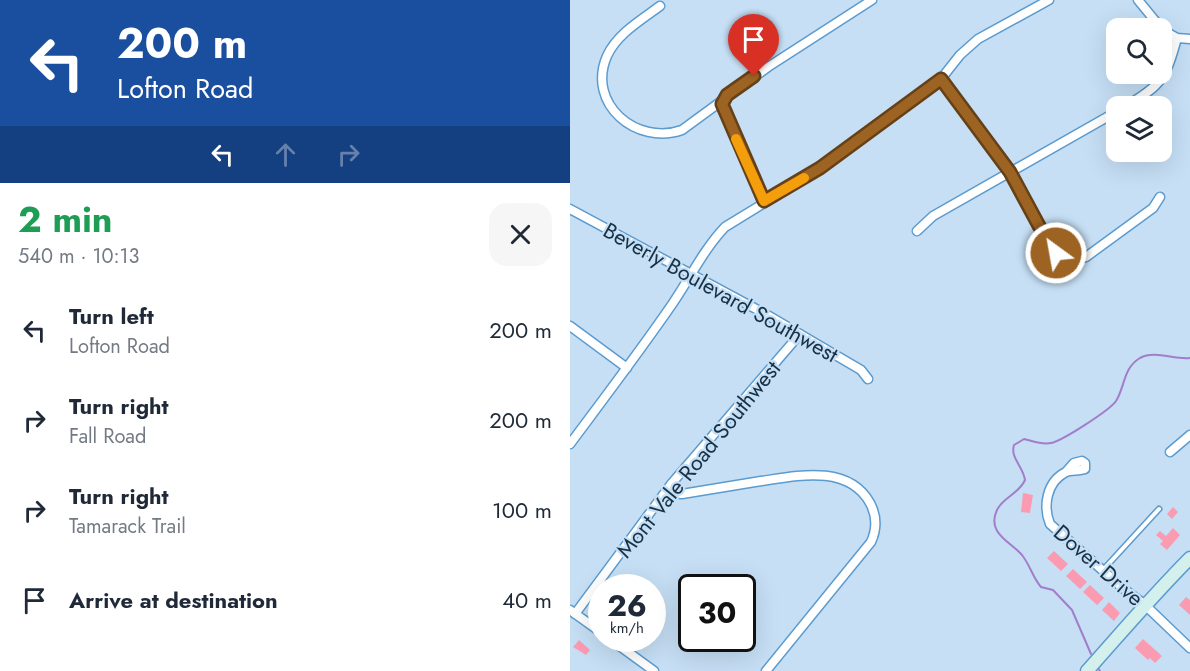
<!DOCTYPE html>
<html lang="en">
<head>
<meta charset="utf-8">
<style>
	body { margin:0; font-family:Jost,sans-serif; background:#f6f6f7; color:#1f2937; height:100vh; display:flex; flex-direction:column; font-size:22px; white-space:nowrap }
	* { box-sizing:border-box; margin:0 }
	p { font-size:20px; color:#747a83 }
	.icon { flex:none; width:33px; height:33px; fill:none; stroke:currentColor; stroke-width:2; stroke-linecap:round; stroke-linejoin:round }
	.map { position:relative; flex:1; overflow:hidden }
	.drawer { display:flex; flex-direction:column; background:#fff; width:570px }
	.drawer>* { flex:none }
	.hud { background:#1a4fa0; color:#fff; overflow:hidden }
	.buttons { position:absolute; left:536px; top:18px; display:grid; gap:12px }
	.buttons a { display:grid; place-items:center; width:66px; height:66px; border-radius:12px; background:#fff; box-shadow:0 6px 24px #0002; font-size:30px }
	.speed { position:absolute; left:18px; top:574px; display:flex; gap:12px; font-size:30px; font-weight:700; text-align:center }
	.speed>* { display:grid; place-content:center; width:78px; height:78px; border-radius:50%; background:#fff; box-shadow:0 6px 24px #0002; line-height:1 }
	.speed small { font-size:15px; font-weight:400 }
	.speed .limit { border:3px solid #111; border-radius:9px; background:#fff; color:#111 }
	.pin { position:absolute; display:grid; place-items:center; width:51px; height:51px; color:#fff; margin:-62px -26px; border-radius:50% 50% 50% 0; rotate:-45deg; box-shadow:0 0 6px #0007 }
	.pin .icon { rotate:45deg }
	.me { position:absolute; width:66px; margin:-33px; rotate:328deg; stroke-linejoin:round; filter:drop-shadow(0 0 4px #0008) }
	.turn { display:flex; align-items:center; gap:21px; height:126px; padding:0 18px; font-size:27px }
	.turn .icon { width:78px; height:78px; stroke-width:2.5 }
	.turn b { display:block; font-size:42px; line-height:51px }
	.lanes { display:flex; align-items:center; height:57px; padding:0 18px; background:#0003; justify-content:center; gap:30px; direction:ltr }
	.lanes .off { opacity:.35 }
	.round { display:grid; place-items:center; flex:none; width:63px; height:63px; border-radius:18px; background:#f6f6f7 }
	.overview { display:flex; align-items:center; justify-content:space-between; height:102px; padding:0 18px }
	h1 { font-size:36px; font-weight:700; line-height:45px; color:#1e9e55 }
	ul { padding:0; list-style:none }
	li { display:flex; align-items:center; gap:18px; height:90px; padding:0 18px }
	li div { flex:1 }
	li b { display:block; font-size:22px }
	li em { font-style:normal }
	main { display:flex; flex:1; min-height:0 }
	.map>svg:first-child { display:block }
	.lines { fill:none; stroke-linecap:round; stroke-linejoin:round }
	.stream { stroke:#a17ecb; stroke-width:2 }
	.building { fill:#fb9bb2 }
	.lane-casing { stroke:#5b9bcf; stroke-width:7 }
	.street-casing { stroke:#5b9bcf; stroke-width:11 }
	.secondary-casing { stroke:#5b9bcf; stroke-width:15 }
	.lane { stroke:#fff; stroke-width:4 }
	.street { stroke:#fff; stroke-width:8 }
	.secondary { stroke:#d4f0ec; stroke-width:12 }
	.route-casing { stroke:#664016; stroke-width:15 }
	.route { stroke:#9d6322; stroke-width:10 }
	.slow { stroke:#f59e0b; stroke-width:10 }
	.labels { text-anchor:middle; stroke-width:4.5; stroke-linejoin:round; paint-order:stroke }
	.street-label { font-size:22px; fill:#173247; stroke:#c6dff5 }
</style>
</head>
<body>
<main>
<section class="drawer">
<div class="hud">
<div class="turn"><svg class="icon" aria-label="left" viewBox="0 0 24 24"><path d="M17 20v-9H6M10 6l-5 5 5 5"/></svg><div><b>200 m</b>Lofton Road</div></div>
<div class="lanes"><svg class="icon" aria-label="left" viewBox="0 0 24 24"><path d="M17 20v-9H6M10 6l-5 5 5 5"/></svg><svg class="icon off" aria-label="ahead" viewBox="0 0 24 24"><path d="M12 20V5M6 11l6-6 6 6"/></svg><svg class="icon off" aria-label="right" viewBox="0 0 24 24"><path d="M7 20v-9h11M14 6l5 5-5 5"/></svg></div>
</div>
<div class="overview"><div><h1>2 min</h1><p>540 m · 10:13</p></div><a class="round"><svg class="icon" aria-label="close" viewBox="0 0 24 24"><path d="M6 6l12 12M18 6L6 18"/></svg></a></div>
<ul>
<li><svg class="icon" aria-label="left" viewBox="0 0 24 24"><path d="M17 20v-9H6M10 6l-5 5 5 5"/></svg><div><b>Turn left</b><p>Lofton Road</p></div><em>200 m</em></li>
<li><svg class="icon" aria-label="right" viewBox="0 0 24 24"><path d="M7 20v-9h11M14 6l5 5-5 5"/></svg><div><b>Turn right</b><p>Fall Road</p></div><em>200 m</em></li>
<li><svg class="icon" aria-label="right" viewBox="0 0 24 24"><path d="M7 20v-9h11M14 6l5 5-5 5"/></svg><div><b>Turn right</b><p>Tamarack Trail</p></div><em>100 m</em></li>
<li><svg class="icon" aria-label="arrive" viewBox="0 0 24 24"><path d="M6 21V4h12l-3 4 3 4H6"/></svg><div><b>Arrive at destination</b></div><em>40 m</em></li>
</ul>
</section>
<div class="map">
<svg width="620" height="671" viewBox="0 0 620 671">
	<rect width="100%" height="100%" fill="#c6dff5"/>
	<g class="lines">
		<path class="stream" d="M521 654 502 610 483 590 471 587C463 578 460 565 452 555 441 542 416 533 427 510 433 497 449 494 455 480 453 466 440 458 444 445L454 439C463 441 471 445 481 443 492 441 540 410 546 401 555 387 553 368 570 358 585 350 604 360 620 358
			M528 668 530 671"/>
	</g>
	<path class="building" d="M453 493 463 495 460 513 451 512Z
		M603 507 608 512 602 519 597 514Z
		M603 528 610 535 597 550 590 544 593 541 586 535 590 531 596 536Z
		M484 551 498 564 491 571 477 558Z
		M503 569 517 582 510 589 496 576Z
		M520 585 534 598 527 605 513 592Z
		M616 597 620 600V615L609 605Z
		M539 602 550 613 544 621 532 610Z
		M573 639 592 656 585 663 580 658 578 660 565 648Z
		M9 640 20 650 16 655 3 647Z"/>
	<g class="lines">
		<g class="lane-casing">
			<path id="lane" d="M533 570 589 509"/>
		</g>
		<g class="street-casing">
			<path id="street" d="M568 0 591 28
				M90 6C71 20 47 34 37 56 16 104 67 146 112 130L198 67 302 0
				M591 29 607 38 620 39
				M371 79 440 172 481 248 493 258 500 260 516 257 583 208 590 197
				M153 100V107L194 201
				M556 106C592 85 596 78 607 38
				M0 209 199 316 291 370 298 379
				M347 231 363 216 546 112
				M0 326 57 368
				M0 444C35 397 70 351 103 303 120 278 134 249 155 227L227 183 342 102 371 79 390 55 408 39 479 0
				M600 452 620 435
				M496 472 504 463 512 461 515 463V469C509 471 501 470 496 472 476 482 473 507 480 524L555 590 574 604 620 648
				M95 493 112 494C136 490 161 486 185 482 222 477 277 462 300 503 307 516 307 529 301 542L196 671
				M0 610 32 633
				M5 614 102 483 230 334
				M40 639 84 671"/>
		</g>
		<g class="secondary-casing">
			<path id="secondary" d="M517 671C551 633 584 594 620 558"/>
		</g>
		<use href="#lane" class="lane"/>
		<use href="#street" class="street"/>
		<use href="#secondary" class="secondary"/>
	</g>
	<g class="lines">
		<g class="route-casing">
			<path id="route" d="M184 76 157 95 152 104 194 201 250 168 371 79 440 172 481 248 486 253"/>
		</g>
		<use href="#route" class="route"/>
		<path class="slow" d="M166 139 194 201 234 178"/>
	</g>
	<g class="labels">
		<g class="street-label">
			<text transform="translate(151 292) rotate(29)" y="8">Beverly Boulevard Southwest</text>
			<text transform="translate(128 459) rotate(-51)" y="8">Mont Vale Road Southwest</text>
			<text transform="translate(529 565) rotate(41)" y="8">Dover Drive</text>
		</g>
	</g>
</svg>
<div class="buttons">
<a><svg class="icon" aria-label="search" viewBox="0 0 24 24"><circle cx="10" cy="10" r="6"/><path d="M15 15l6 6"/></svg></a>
<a><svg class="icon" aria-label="layers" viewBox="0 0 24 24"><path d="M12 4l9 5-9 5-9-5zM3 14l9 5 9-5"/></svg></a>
</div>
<div class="speed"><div>26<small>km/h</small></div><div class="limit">30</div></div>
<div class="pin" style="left:184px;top:76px;background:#d93025"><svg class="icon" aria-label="arrive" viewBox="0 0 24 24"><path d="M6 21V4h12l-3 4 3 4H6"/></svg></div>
<svg class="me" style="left:486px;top:253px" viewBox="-20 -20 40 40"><circle r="17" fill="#9d6322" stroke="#fff" stroke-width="3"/><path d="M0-11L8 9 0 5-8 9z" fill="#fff"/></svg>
</div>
</main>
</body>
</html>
